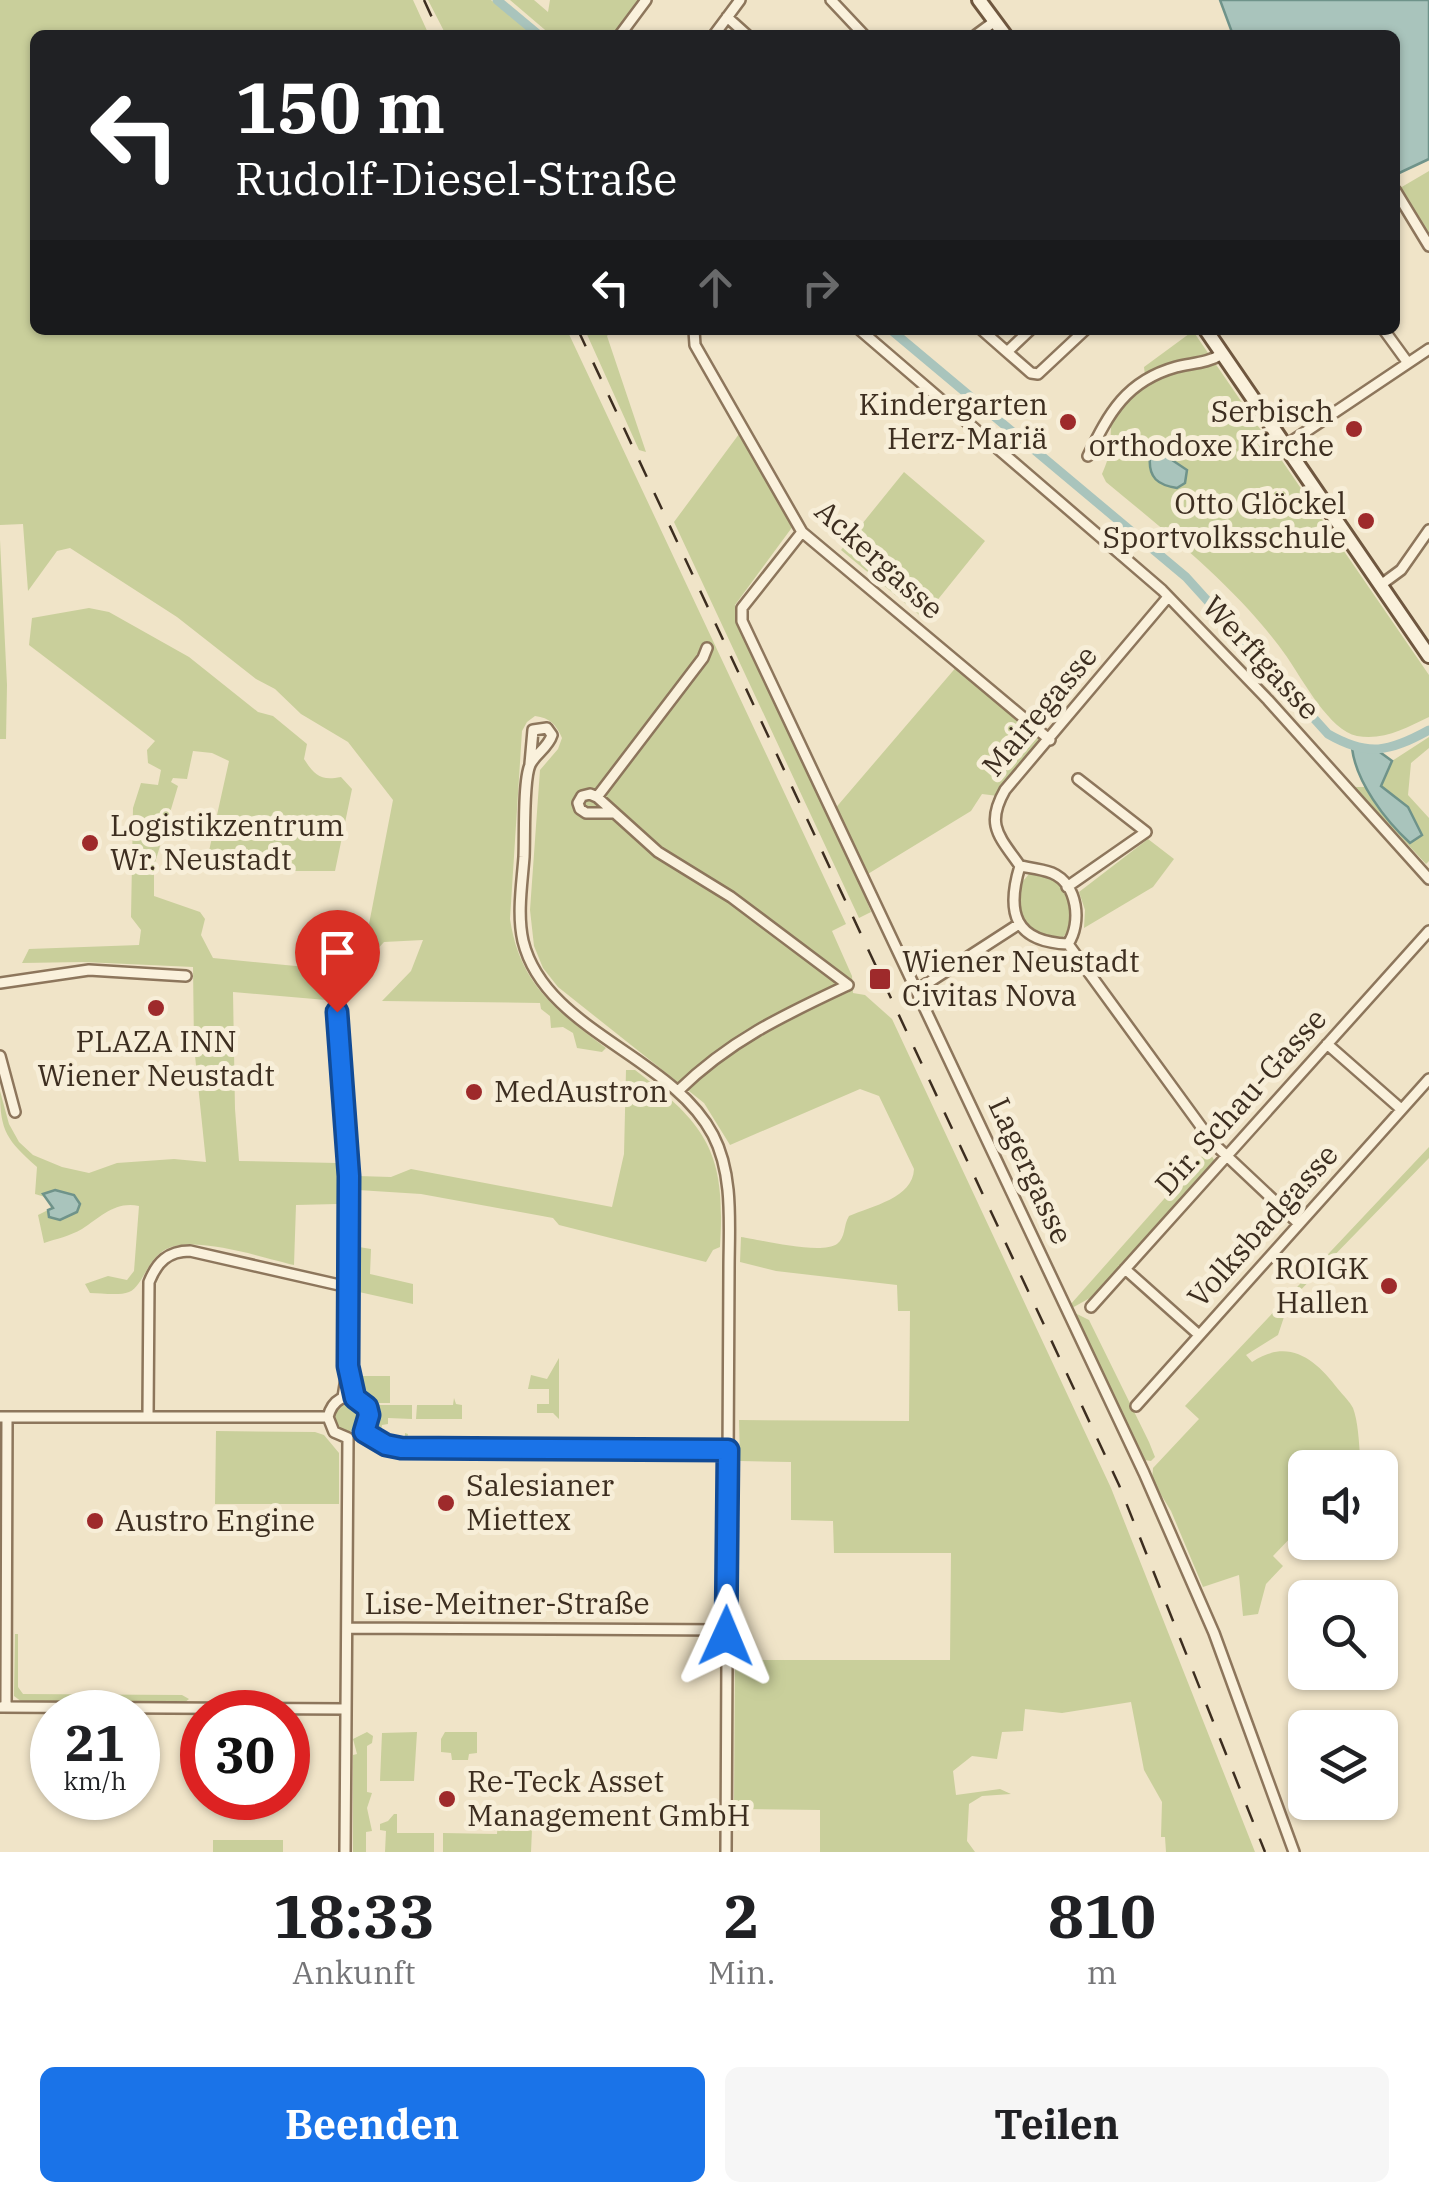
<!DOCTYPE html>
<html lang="de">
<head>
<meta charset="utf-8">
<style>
	body { margin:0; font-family:"IBM Plex Serif",serif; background:#f6f6f6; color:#202124; height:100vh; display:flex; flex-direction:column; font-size:38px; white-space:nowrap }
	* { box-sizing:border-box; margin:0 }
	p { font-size:32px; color:#757577 }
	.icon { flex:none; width:55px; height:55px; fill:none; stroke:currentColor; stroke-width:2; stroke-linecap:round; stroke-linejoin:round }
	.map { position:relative; height:1852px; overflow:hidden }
	.sheet { display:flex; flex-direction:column; background:#fff; flex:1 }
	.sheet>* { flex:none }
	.banner { position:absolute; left:30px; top:30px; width:1370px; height:305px; border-radius:15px; box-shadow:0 2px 8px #0004; background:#202124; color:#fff; overflow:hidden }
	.tools { position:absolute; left:1288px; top:1450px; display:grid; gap:20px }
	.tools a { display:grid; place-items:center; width:110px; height:110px; border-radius:15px; background:#fff; box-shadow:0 2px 8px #0004; font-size:50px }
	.speed { position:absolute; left:30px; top:1690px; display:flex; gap:20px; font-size:50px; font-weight:700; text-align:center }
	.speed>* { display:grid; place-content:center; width:130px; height:130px; border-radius:50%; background:#fff; box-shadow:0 2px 8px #0004; line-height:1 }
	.speed small { font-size:25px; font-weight:400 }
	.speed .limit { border:15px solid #d22; background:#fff; color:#111 }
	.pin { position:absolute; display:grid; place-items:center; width:85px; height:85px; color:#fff; margin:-102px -42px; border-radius:50% 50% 50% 0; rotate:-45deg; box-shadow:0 0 10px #0007 }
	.pin .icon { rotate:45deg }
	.me { position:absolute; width:110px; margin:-55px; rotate:1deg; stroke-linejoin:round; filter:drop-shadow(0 0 8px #0008) }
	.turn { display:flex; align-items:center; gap:35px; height:210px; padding:0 40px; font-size:45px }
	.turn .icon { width:130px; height:130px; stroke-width:2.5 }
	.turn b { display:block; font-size:70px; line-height:85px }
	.lanes { display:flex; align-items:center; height:95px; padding:0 40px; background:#0003; justify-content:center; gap:50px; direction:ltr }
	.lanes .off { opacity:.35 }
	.eta { display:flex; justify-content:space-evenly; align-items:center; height:170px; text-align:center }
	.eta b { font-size:60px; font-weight:700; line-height:70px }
	.action { display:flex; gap:20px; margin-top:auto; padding:20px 40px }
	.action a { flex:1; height:115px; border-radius:15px; background:#1a73e8; color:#fff; font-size:40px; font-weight:700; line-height:115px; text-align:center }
	.action a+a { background:#f6f6f6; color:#202124 }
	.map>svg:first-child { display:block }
	.green { fill:#c9cf9b }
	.water { fill:#a9c4bc; stroke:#6f938a; stroke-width:2.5 }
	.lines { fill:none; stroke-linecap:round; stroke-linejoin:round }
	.canal { stroke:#a9c4bc; stroke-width:9 }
	.street-casing { stroke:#8d765c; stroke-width:14 }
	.secondary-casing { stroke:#6f573f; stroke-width:18 }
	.street { stroke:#faf1dc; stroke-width:9 }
	.secondary { stroke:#faf1dc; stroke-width:12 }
	.rail { stroke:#3d2e20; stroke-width:2.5; stroke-dasharray:18 18; stroke-linecap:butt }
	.route-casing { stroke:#114b97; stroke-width:25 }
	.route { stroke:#1a73e8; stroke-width:18 }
	.poi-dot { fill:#9e2a2b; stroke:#f7eed8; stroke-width:4 }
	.labels { text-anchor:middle; stroke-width:10; stroke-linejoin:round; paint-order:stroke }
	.poi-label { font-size:30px; fill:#3d2e20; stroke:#f7eed8; text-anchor:start }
	.street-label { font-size:30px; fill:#3d2e20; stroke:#f7eed8 }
</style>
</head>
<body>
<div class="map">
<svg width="1429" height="1852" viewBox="0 0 1429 1852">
	<rect width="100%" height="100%" fill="#f0e4c8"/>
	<path class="green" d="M0 0H413L429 35H35V330H567L846 924 832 931 852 976 853 993 865 995 892 1019 1111 1488 1255 1852H1166L1165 1837H1161L1162 1802 1144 1770 1131 1702 1062 1713 1025 1709 1023 1731 1002 1732 997 1759 972 1756 953 1771 956 1795 1000 1789 1011 1794 982 1796 969 1804 967 1841 975 1852H820V1810L734 1809 735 1660H950L951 1553H834L833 1521 791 1520V1462L740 1461 739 1420 909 1421 910 1311H898L897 1285 776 1271 740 1262 741 1237C761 1240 821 1255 837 1244 846 1237 843 1226 849 1216 872 1206 913 1198 914 1169L879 1096 860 1089 730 1145 704 1103 558 987 543 968 534 946 530 910 540 770 558 749 562 738C556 724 550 718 535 716L527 722 522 731 510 919C520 985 556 1010 606 1048L602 1052 577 1048 573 1033 563 1027 551 1028 550 1016 541 1009 540 1003 382 1001 411 971 423 940 384 942 374 953 364 950 393 800 348 742 301 714 275 689 256 679 177 617 70 548 57 551 28 591 23 524 0 525Z
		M428 0H491L534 35H446Z
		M510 0H534L548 12 550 0H639L615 32 604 35H551Z
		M1429 171V236L1400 188Z
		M585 330H612L607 336 646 452 639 450Z
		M1193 331 1429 675V717C1406 728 1383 741 1357 736 1330 731 1302 679 1287 657 1239 589 1170 535 1106 482L1102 474C1124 429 1090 422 1146 384L1144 367Z
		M742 430 796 522 735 605 833 811 958 665 1043 733 998 796 982 794 971 811 858 880 871 912 859 918 674 522Z
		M904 472 985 541 923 618 841 550Z
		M0 540 7 685 6 739H0Z
		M89 608 109 612 189 657 258 712 273 716 307 744 304 759C315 776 321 781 341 777L352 789 335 871H239L231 864 213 859 209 851 229 761 212 753 193 751 187 779 173 778 171 782 178 786 154 866V896L200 912 205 919 201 935 213 958 327 969 326 1000 233 992 235 1109 239 1161 337 1163V1204L296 1205 294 1265C263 1258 190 1233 163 1251 147 1261 142 1287 129 1292 119 1296 101 1293 90 1293L85 1284 108 1276 127 1280 134 1271 139 1206C115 1201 101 1217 82 1229 70 1236 56 1239 44 1243L38 1215 48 1210 49 1217 73 1215 44 1193 45 1197 35 1194 37 1167C7 1140 0 1132 0 1091L9 1124 19 1142 33 1155 62 1167 89 1173 117 1163 174 1159 206 1162 194 1046 193 967 83 962 22 963 29 949 139 945 141 930 131 917 133 808 141 783 158 785 161 770 148 763 147 750 155 741 29 645 32 618Z
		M1429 737V748L1411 763 1408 795 1429 818V861L1426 864 1354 787H1366L1399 833 1408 807 1381 786 1392 761Z
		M1148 839 1174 859 1153 887 1084 928 1085 910 1079 892Z
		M1029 874C1037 875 1047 875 1053 880 1071 893 1080 921 1063 937L1037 935C1020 921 1018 908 1018 887Z
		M626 1070H635C708 1126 726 1153 720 1247L713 1250 706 1262 559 1225 553 1218 421 1194 358 1190V1176L391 1177 411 1169 612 1207 624 1154Z
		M1198 1134 1216 1163 1097 1294 1072 1308 1070 1305 1203 1155V1146L1196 1137Z
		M1429 1147V1158L1289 1302 1278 1335 1246 1355 1252 1362C1289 1337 1316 1360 1338 1389 1343 1395 1350 1402 1353 1408 1358 1421 1359 1442 1360 1456L1349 1467 1305 1468V1512L1297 1519 1296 1532 1273 1556 1283 1566 1266 1584 1258 1614 1243 1616 1239 1575 1203 1587 1171 1511 1152 1480 1153 1468 1199 1419 1185 1406Z
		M359 1247 371 1249 370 1274 413 1284V1304L359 1292Z
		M1075 1313 1089 1320 1149 1442 1155 1457 1151 1461 1144 1460Z
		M559 1358V1419L553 1413H537V1404H549V1389H528L531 1375 547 1379Z
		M361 1376H390V1403H374L363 1390Z
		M454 1398 456 1404 462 1405V1419H416L417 1405H453Z
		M335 1417a14 14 0 1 1 28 0a14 14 0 1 1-28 0Z
		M375 1405H412V1419L388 1418V1424L382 1425 381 1431 388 1432V1438H405V1433L408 1434 406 1444 380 1438Z
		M216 1431 315 1432 324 1435 339 1453V1504H215Z
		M15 1634H18V1687L23 1694 182 1695 189 1699 184 1703 22 1702 14 1696Z
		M367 1732 373 1736 372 1743 367 1746V1792L372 1793 367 1808 372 1831 366 1832V1852H353V1755L357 1754 353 1739Z
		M417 1732 414 1781H380L382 1733Z
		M445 1732H477V1753L469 1754 468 1760H452L451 1753 441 1752V1739Z
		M394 1814H397V1833H434V1852H385L386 1831 380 1830V1824L388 1821Z
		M498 1818 526 1820 532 1829 531 1852H443V1833L497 1834Z
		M213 1840H283V1852H213Z"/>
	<path class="water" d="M1220 0H1429V159L1395 175V35H1233Z
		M1157 450 1187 470 1185 483 1177 488C1158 485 1148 478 1150 457Z
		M1352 748 1377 750 1392 761 1381 786 1408 807 1422 835 1410 843C1385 820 1356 782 1352 748Z
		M55 1190 74 1195 80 1204 77 1212 60 1220 49 1217 48 1210 53 1208 43 1194Z"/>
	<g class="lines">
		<path class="canal" d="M497 0 539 35
			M891 330 1186 577 1328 734C1368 757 1389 752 1429 730"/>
		<g class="street-casing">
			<path id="street" d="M831 0 864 35
				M727 17 747 35
				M620 35 646 0
				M714 35 740 0
				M976 35 995 21
				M1395 190 1429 246
				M694 330 695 345 802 532 1050 740
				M860 330 1162 590 1268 700 1429 879
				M982 330 1007 352 1030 330
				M1384 330 1408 363
				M1007 352 1031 373 1038 374 1085 330
				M1286 445 1429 349
				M1088 456C1109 413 1126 381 1176 367 1192 363 1208 363 1222 354
				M802 532 742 608V621L1144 1473 1214 1633 1294 1852
				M1382 584 1401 570 1429 530
				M530 764 533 730 547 728 552 735C548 748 535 754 530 765 523 781 525 837 524 857 522 884 517 914 523 941 545 1031 671 1055 713 1135 734 1175 729 1226 729 1270L726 1852
				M597 797 703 658 707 648
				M612 813H586L580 809 578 803 582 796 590 794 597 797 658 852 731 897 848 985C784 1015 730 1040 678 1091
				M1020 866C999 836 985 825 1005 790L1168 597
				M1020 866C1031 868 1042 869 1052 873 1078 884 1082 923 1068 944 1014 942 1006 912 1020 866Z
				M1067 887 1146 832 1078 779
				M1068 944 1213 1143 1298 1223
				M340 965 339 1058 349 1176 348 1366 343 1397
				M0 983 89 970 186 976
				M917 990 1019 924
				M1327 1044 1401 1109
				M0 1056 15 1112
				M1125 1269 1199 1335
				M1091 1307 1429 931
				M348 1366 355 1398
				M1136 1406 1429 1079
				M148 1416 149 1282C157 1262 168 1251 190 1251L348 1287
				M0 1417H328
				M364 1432 386 1445 401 1448 727 1450
				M348 1438 334 1432 328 1417C337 1380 383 1399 364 1432
				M347 1628 726 1630
				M0 1707 346 1709
				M6 1707 7 1417
				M345 1852 348 1438"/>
		</g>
		<g class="secondary-casing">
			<path id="secondary" d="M979 0 1005 35
				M1206 330 1429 656"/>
		</g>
		<use href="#street" class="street"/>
		<use href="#secondary" class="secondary"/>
		<path class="rail" d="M424 0 440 35
			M578 330 1119 1485 1265 1852"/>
	</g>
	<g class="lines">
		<g class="route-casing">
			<path id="route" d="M337 1012 349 1176 348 1366 355 1398 367 1407 369 1415 364 1432 386 1445 401 1448 728 1450 726 1636"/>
		</g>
		<use href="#route" class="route"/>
	</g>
	<g class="poi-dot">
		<circle cx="1068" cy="422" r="10"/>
		<circle cx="1354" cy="429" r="10"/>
		<circle cx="1366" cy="521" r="10"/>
		<circle cx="90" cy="843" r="10"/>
		<rect x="868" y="967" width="24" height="24" rx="5"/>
		<circle cx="156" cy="1008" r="10"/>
		<circle cx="474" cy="1092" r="10"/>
		<circle cx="1389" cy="1286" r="10"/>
		<circle cx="446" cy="1503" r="10"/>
		<circle cx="95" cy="1521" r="10"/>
		<circle cx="447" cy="1799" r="10"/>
	</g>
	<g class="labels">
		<g class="poi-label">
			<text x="1048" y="415" text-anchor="end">Kindergarten<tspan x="1048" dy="34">Herz-Mariä</tspan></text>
			<text x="1334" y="422" text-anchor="end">Serbisch<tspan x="1334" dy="34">orthodoxe Kirche</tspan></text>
			<text x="1346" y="514" text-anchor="end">Otto Glöckel<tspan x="1346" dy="34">Sportvolksschule</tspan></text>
			<text x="110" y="836">Logistikzentrum<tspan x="110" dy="34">Wr. Neustadt</tspan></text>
			<text x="902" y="972">Wiener Neustadt<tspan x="902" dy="34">Civitas Nova</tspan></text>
			<text x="156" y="1052" text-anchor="middle">PLAZA INN<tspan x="156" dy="34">Wiener Neustadt</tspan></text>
			<text x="494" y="1102">MedAustron</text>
			<text x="1369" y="1279" text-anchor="end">ROIGK<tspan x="1369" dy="34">Hallen</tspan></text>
			<text x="466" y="1496">Salesianer<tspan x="466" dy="34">Miettex</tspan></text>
			<text x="115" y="1531">Austro Engine</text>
			<text x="467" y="1792">Re-Teck Asset<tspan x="467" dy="34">Management GmbH</tspan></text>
		</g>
		<g class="street-label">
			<text transform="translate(879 560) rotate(42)" y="10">Ackergasse</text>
			<text transform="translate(1261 658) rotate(47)" y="10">Werftgasse</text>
			<text transform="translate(1040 711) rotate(-50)" y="10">Mairegasse</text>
			<text transform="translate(1241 1102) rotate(-48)" y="10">Dir. Schau-Gasse</text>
			<text transform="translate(1030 1171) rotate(65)" y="10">Lagergasse</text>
			<text transform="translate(1263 1226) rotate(-48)" y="10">Volksbadgasse</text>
			<text x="507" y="1614">Lise-Meitner-Straße</text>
		</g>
	</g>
</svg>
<div class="tools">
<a><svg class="icon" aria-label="sound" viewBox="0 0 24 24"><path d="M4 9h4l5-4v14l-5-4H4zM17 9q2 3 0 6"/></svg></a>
<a><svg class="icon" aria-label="search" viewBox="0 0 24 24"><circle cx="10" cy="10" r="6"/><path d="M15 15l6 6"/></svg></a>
<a><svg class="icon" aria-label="layers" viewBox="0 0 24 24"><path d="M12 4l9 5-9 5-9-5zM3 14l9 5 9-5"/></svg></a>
</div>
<div class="speed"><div>21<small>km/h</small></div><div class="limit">30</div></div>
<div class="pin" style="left:337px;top:1012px;background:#d93025"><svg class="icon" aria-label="arrive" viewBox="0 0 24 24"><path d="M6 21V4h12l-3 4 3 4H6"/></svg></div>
<svg class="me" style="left:726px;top:1636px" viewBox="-20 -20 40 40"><path d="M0-17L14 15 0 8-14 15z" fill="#1a73e8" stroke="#fff" stroke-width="4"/></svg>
<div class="banner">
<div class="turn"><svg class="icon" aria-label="left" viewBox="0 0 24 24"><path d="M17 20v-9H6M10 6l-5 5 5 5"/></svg><div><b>150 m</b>Rudolf-Diesel-Straße</div></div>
<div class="lanes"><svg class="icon" aria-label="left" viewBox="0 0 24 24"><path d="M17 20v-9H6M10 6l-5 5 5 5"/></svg><svg class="icon off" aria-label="ahead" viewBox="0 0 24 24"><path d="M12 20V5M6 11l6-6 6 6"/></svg><svg class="icon off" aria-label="right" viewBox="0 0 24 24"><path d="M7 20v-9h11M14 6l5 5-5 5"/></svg></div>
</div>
</div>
<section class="sheet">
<div class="eta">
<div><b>18:33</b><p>Ankunft</p></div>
<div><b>2</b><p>Min.</p></div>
<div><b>810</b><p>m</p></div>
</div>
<div class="action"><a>Beenden</a><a>Teilen</a></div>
</section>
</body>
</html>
